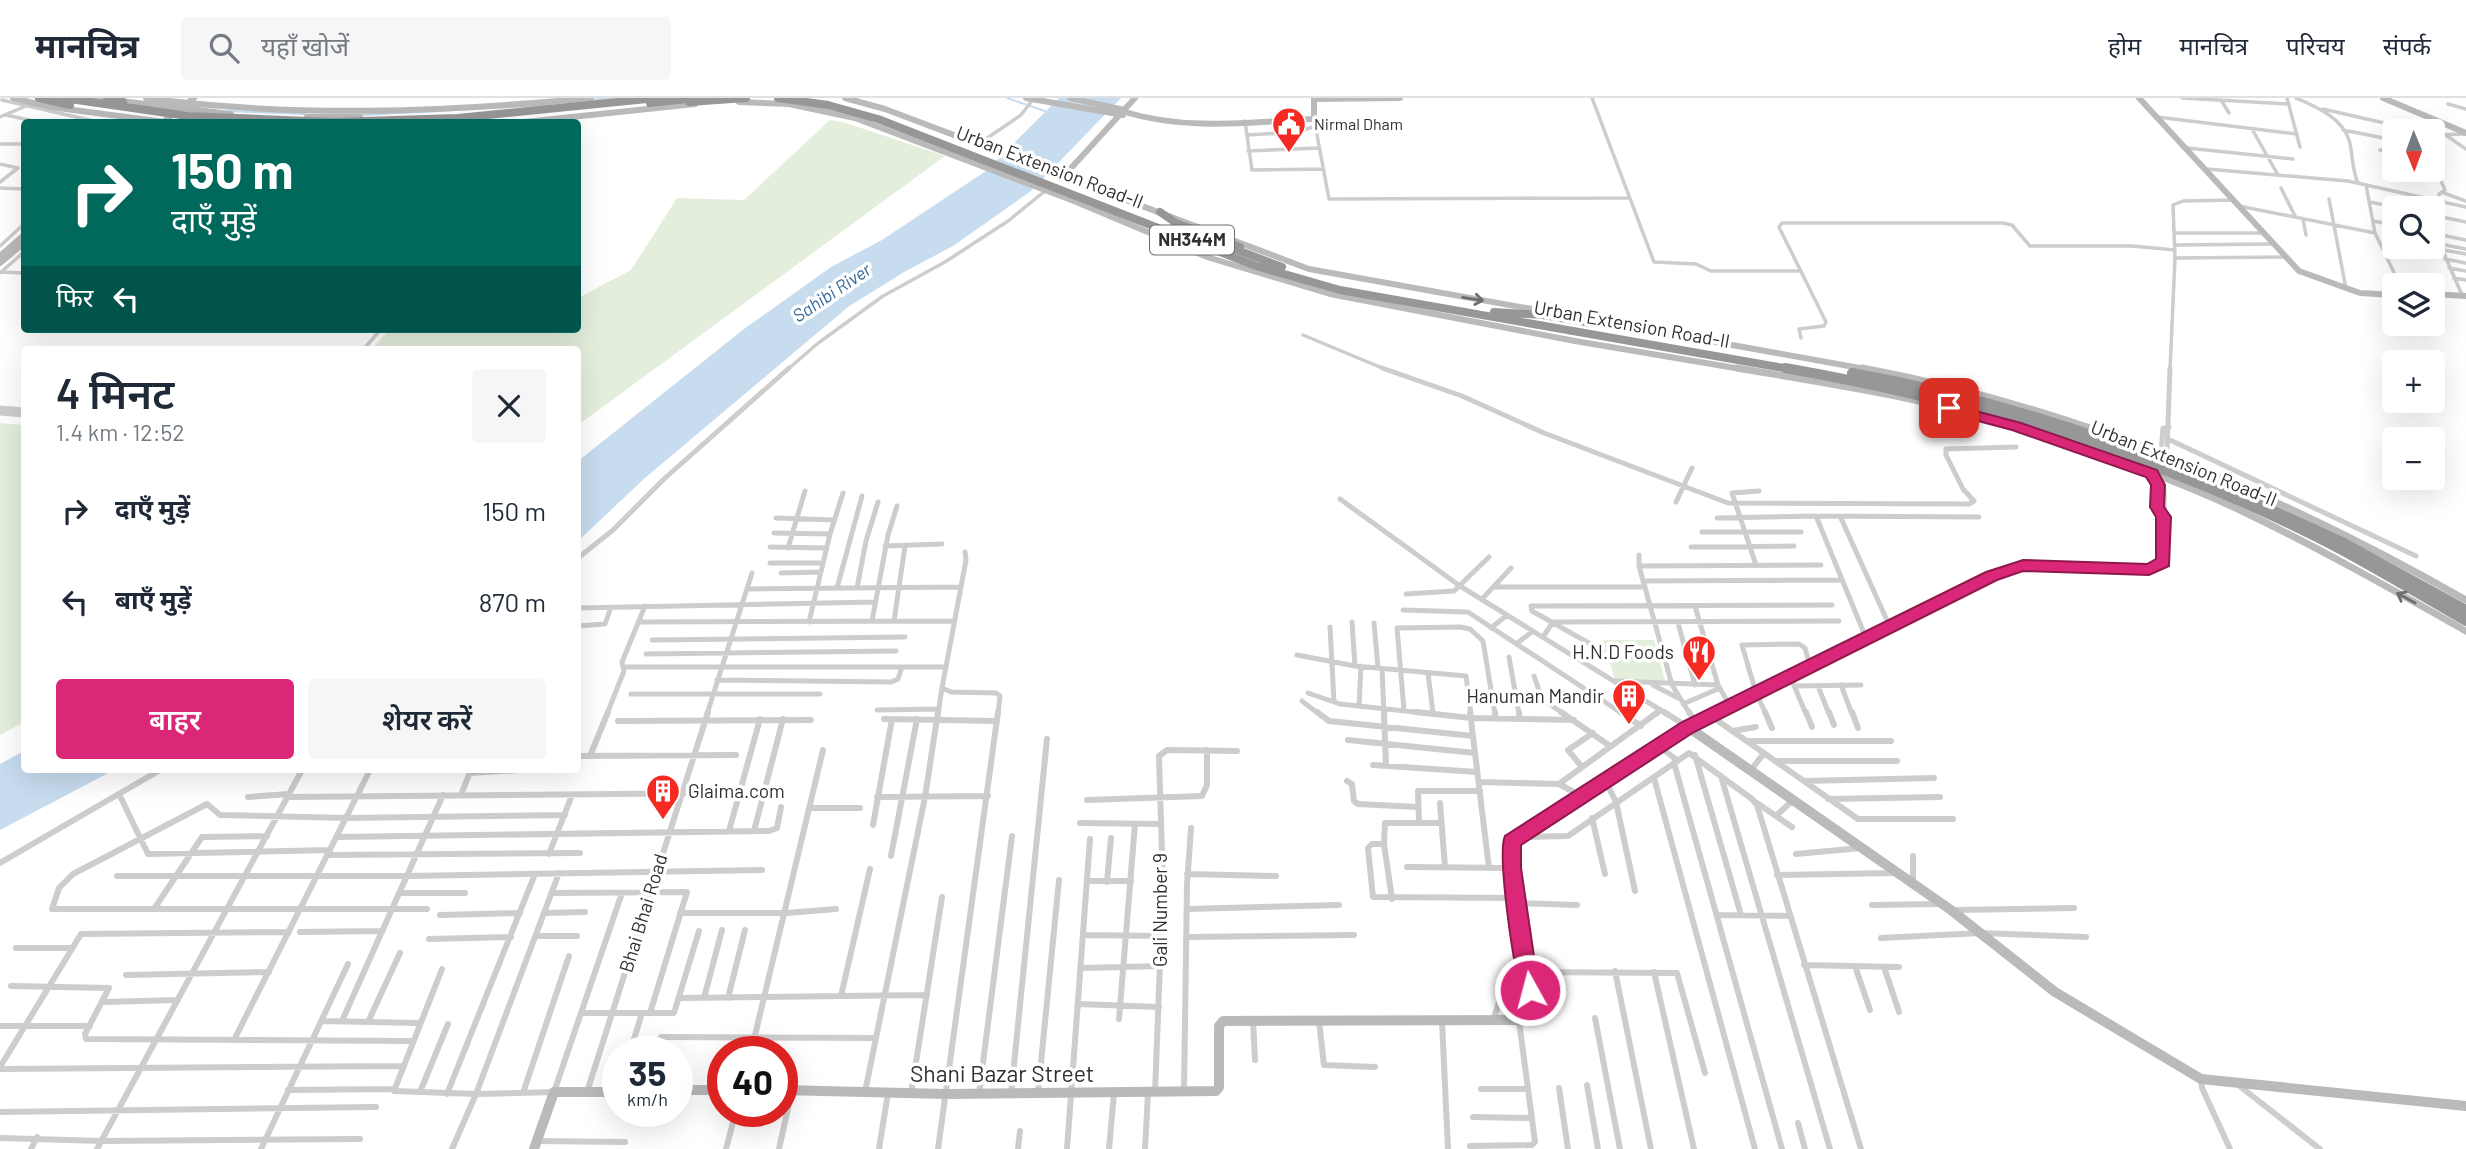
<!DOCTYPE html>
<html lang="hi">
<head>
<meta charset="utf-8">
<style>
	body { margin:0; font-family:Barlow,"Noto Sans Devanagari",sans-serif; background:#f6f6f7; color:#1f2937; height:100vh; display:flex; flex-direction:column; font-size:26px; white-space:nowrap }
	* { box-sizing:border-box; margin:0 }
	p { font-size:23px; color:#747a83 }
	.icon { flex:none; width:38px; height:38px; fill:none; stroke:currentColor; stroke-width:2; stroke-linecap:round; stroke-linejoin:round }
	.map { position:relative; flex:1; overflow:hidden }
	.panel { position:absolute; left:21px; top:248px; width:560px; height:427px; display:flex; flex-direction:column; background:#fff; border-radius:7px; box-shadow:0 7px 28px #0002 }
	.panel>* { flex:none }
	.top-card { position:absolute; left:21px; top:21px; width:560px; height:214px; border-radius:7px; box-shadow:0 7px 28px #0002; background:#00695c; color:#fff; overflow:hidden }
	.needle { width:46px; rotate:179deg }
	.tools { position:absolute; left:2382px; top:21px; display:grid; gap:14px }
	.tools a { display:grid; place-items:center; width:63px; height:63px; border-radius:7px; background:#fff; box-shadow:0 7px 28px #0002; font-size:35px }
	.speed { position:absolute; left:602px; top:938px; display:flex; gap:14px; font-size:35px; font-weight:700; text-align:center }
	.speed>* { display:grid; place-content:center; width:91px; height:91px; border-radius:50%; background:#fff; box-shadow:0 7px 28px #0002; line-height:1 }
	.speed small { font-size:18px; font-weight:400 }
	.speed .limit { border:10px solid #d22; background:#fff; color:#111 }
	.pin { position:absolute; display:grid; place-items:center; width:60px; height:60px; color:#fff; margin:-30px; border-radius:14px; box-shadow:0 4px 10px #0006 }
	.me { position:absolute; width:77px; margin:-38px; rotate:353deg; stroke-linejoin:round; filter:drop-shadow(0 0 5px #0008) }
	.turn { display:flex; align-items:center; gap:24px; height:147px; padding:0 35px; font-size:32px }
	.turn .icon { width:91px; height:91px; stroke-width:2.5 }
	.turn b { display:block; font-size:49px; line-height:60px }
	.then { display:flex; align-items:center; height:66px; padding:0 35px; background:#0003; gap:14px; font-size:26px }
	.round { display:grid; place-items:center; flex:none; width:74px; height:74px; border-radius:7px; background:#f6f6f7 }
	.head { display:flex; align-items:center; justify-content:space-between; height:119px; padding:0 35px }
	h1 { font-size:42px; font-weight:600; line-height:52px }
	.action { display:flex; gap:14px; margin-top:auto; padding:14px 35px }
	.action a { flex:1; height:80px; border-radius:7px; background:#db2777; color:#fff; font-size:28px; font-weight:600; line-height:80px; text-align:center }
	.action a+a { background:#f6f6f7; color:#1f2937 }
	ul { padding:0; list-style:none }
	li { display:flex; align-items:center; gap:21px; height:91px; padding:0 35px }
	li div { flex:1 }
	li b { display:block; font-size:26px }
	li em { font-style:normal }
	header { display:flex; align-items:center; gap:42px; box-sizing:border-box; height:98px; padding:0 35px; background:#fff; border-bottom:2px solid #e0e1e3 }
	header strong { font-size:33px }
	nav { display:flex; gap:38px; margin-inline-start:auto; font-size:24px }
	.search { width:490px; height:63px; background:#f6f6f7; display:flex; align-items:center; gap:18px; box-sizing:border-box; padding:0 24px; border-radius:7px; color:#747a83; font-size:26px }
	.map>svg:first-child { display:block }
	.green { fill:#e4eedd }
	.water { fill:#c7dcef }
	.lines { fill:none; stroke-linecap:round; stroke-linejoin:round }
	.stream { stroke:#c7dcef; stroke-width:2 }
	.street-far2 { stroke:#cdcdcd; stroke-width:3.5 }
	.street-far1 { stroke:#cdcdcd; stroke-width:5 }
	.street { stroke:#cdcdcd; stroke-width:6 }
	.secondary-far2 { stroke:#bababa; stroke-width:6 }
	.secondary-far1 { stroke:#bababa; stroke-width:7 }
	.secondary { stroke:#bababa; stroke-width:10 }
	.highway-far1 { stroke:#979797; stroke-width:8 }
	.highway { stroke:#979797; stroke-width:10 }
	.highway-bridge { stroke:#979797; stroke-width:8 }
	.oneway { stroke:#6e6e6e }
	.route { fill:#db2777; stroke:#8e194d; stroke-width:2 }
	.labels { text-anchor:middle; stroke-width:7; stroke-linejoin:round; paint-order:stroke }
	.far-poi-label { font-size:16px; fill:#303030; stroke:#fff; text-anchor:start }
	.shield { fill:#fff; stroke:#6e6e6e; stroke-width:2 }
	.shield-label { font-size:18px; font-weight:bold; fill:#303030 }
	.far-water-label { font-size:18px; font-style:italic; fill:#35699a; stroke:#fff }
	.street-label { font-size:19px; fill:#303030; stroke:#fff }
	.poi-label { font-size:19px; fill:#303030; stroke:#fff; text-anchor:end }
	.near-street-label { font-size:23px; fill:#303030; stroke:#fff }
</style>
</head>
<body>
<header>
<strong>मानचित्र</strong>
<div class="search"><svg class="icon" aria-label="search" viewBox="0 0 24 24"><circle cx="10" cy="10" r="6"/><path d="M15 15l6 6"/></svg>यहाँ खोजें</div>
<nav><a>होम</a><a>मानचित्र</a><a>परिचय</a><a>संपर्क</a></nav>
</header>
<div class="map">
<svg width="2466" height="1051" viewBox="0 0 2466 1051">
	<rect width="100%" height="100%" fill="#fff"/>
	<path class="green" d="M830 22 843 24 945 58 578 327V252H371L390 231H578V200L631 172 677 100 744 102Z
		M0 325 24 327V624L0 637Z
		M1603 542H1654L1666 586 1615 582Z"/>
	<path class="water" d="M1059 0H1121L1031 93 953 148 904 174 848 209 645 380 578 443V363L744 231 831 169 882 142 986 73Z
		M24 653V672H114L0 732V666Z"/>
	<g class="lines">
		<path class="stream" d="M1007 0 1045 13
			M591 2 611 0
			M228 13 306 16
			M360 17 551 7"/>
		<path class="street-far2" d="M1592 0 1654 164 1696 166 1711 173H1801
			M2182 0 2289 6
			M2287 0 2300 49
			M2296 0C2317 9 2345 21 2350 46 2353 60 2352 72 2358 85
			M2 2 98 24
			M2221 2 2229 15
			M2448 6 2466 11
			M2323 11 2419 33
			M6 17 38 24
			M0 19 26 8
			M2157 19 2297 36
			M1314 21 1329 101 1628 100
			M1245 23 1252 72 1323 71
			M2252 31 2278 77
			M2343 32 2394 42
			M1247 37 1299 34 1315 28
			M2432 37 2466 36
			M2447 38 2466 51
			M0 46H24
			M977 47 1021 17 1034 0
			M2187 50 2293 61
			M2380 52 2394 55
			M1248 53 1319 50
			M2432 54V57
			M2432 63 2445 92 2439 96V104
			M0 66 18 70 0 84
			M2207 71 2348 83 2466 109
			M2366 87 2375 135 2400 187
			M0 90 24 91
			M2281 90 2295 118
			M2444 95 2466 103
			M2329 101 2346 191
			M2370 104 2399 110
			M2239 108 2375 135
			M2432 117 2466 124
			M2303 121 2306 137
			M2373 123 2394 127
			M2388 126 2392 141
			M2432 128 2462 197
			M2175 135H2262
			M2436 136 2466 142
			M2440 146 2466 151
			M2175 147 2272 146
			M0 148 24 126
			M2443 152 2466 156
			M2175 160 2285 159
			M2445 161 2466 165
			M2449 170 2466 173
			M0 174 24 175
			M0 175 24 154
			M2454 180 2466 182
			M1303 237 1387 272
			M1801 240 1799 231 1824 228 1826 224 1779 129 1782 125H2003L2012 127 2030 148H2132L2175 152
			M363 252 381 231
			M787 272 817 246 883 198 945 164 1008 123 1045 93
			M2170 272 2175 160 2173 107 2183 103 2234 102"/>
		<path class="street-far1" d="M1382 270 1462 298 1544 335 1728 405 1969 406 1974 403 1963 391 1946 357V351L2016 349
			M0 310 24 312
			M0 315 24 317
			M2168 341 2416 458
			M2167 352 2170 270
			M2161 355 2163 330 2169 329
			M2152 375 2157 386 2162 417
			M1340 401 1460 488 1667 616
			M1676 404 1692 370
			M1816 418 1979 419
			M1840 418 1890 529
			M776 420 835 422
			M1717 420 1816 418 1866 540
			M1702 434H1801
			M774 435 830 436
			M885 448 942 446
			M770 449 827 450
			M1691 449 1794 448
			M788 450 805 393
			M965 454 966 462 942 590 951 594 996 595 1000 598 998 616
			M1639 457V468L1672 587 1690 616
			M578 460 613 432 664 381 789 270
			M770 465H823
			M1756 467 1732 395 1759 393
			M1639 468 1821 467
			M781 475 821 474
			M1643 483 1842 482
			M1493 489H1645
			M837 490 862 398
			M857 490 866 443 878 404
			M747 491 960 489
			M1406 496 1454 493 1489 459
			M1482 501 1511 470
			M1695 508 1718 587 1730 608
			M578 510 875 504
			M1403 512 1468 514 1623 616
			M872 523 888 437 897 408
			M894 523 905 448
			M639 524 953 523
			M809 524 830 436 843 395
			M1352 524 1355 568
			M1374 525 1378 570
			M1678 525 1695 587
			M578 528 605 526 611 509
			M1330 529 1334 604
			M1491 530 1507 517
			M1543 539 1553 524 1839 523
			M652 542 905 539
			M1516 546 1533 533
			M1603 553 1532 513 1531 508 1832 507
			M646 556 896 553
			M1297 557 1355 568 1466 578 1471 616
			M1509 559 1519 616
			M625 569H945
			M1382 571 1384 616
			M1428 575 1433 615
			M1534 578 1542 601 1564 616
			M717 582 891 584 898 581 902 569
			M1616 583 1718 587
			M1793 585 1806 616
			M1653 587 1678 600
			M1841 587 1852 616
			M1794 588 1861 587
			M1818 588 1829 616
			M1308 595 1340 606 1433 616
			M631 596H820
			M1302 603 1319 616
			M1683 606 1720 590
			M1359 608 1361 568
			M877 612 939 611
			M1404 612 1397 530 1460 529 1470 531 1483 543 1495 616
			M607 616 624 573 622 564 645 508
			M707 616 752 475
			M938 616 942 590
			M1656 616 1661 612
			M1714 616 1977 485 2023 467 2149 472 2159 469 2165 458 2164 392
			M1766 616 1756 595 1742 547 1799 546 1805 550 1810 568"/>
		<path class="street" d="M1317 614 1329 623 1473 638
			M1384 614 1386 668
			M1416 614 1471 620 1574 622
			M1470 614 1489 770
			M1495 614 1496 620
			M1519 614 1520 620
			M1561 614 1610 648
			M1620 614 1641 628
			M1664 614 1688 629 1718 614
			M1689 614 1696 625
			M1765 614 1772 630
			M1806 614 1812 629
			M1829 614 1834 627
			M1852 614 1858 630
			M1711 618 1858 721H1953
			M884 621 997 623
			M618 623 811 622
			M1732 633 1756 629
			M1348 642 1475 655
			M1747 643H1891
			M1659 648 1678 663
			M1695 657 1741 817
			M578 658 736 657
			M590 658 608 614
			M1775 663H1897
			M1674 665 1782 1051
			M1373 667 1477 674
			M1582 669 1568 652 1593 635
			M1751 672 1764 655
			M470 675 519 672
			M1721 678 1830 1051
			M1654 680 1755 1051
			M1605 682 1616 704 1635 793
			M1347 683 1352 686 1354 703 1358 706 1417 709
			M1804 683 1934 680
			M1479 684 1559 686 1581 698
			M1559 686 1658 614
			M119 696 148 756 330 752
			M461 697 470 674
			M248 699 289 696
			M288 699 723 695
			M877 699 988 698
			M1828 701 1940 699
			M1087 702 1202 698 1207 687V652
			M1440 705 1445 769
			M1757 705 1792 729
			M809 710H860
			M1776 718 1793 702
			M1592 720 1605 776
			M1080 725 1160 726
			M1419 725 1418 693H1480
			M1441 725H1385L1384 746H1372L1368 750 1373 799 1517 800
			M873 727 892 621
			M729 733 760 621
			M754 733 783 621
			M337 739 769 733 777 730 781 709
			M1524 739 1568 738 1689 655 1752 701 1757 707 1861 1051
			M1384 746 1392 801
			M549 756 572 697
			M1796 756 1861 750
			M328 757 580 755
			M891 758 917 621
			M1913 758V786
			M0 765 160 672
			M1407 769 1512 770
			M870 771 841 898 927 897
			M1187 776 1276 778
			M1777 777 1897 775
			M117 778H408L762 772
			M1088 783H1131
			M1107 784 1111 740
			M399 795H465
			M552 795 687 794 650 915H581
			M1517 805 1577 807
			M1872 807 1939 806
			M154 811 202 739 267 738
			M427 811H52L59 790 73 776 207 706 220 717 346 720 565 717
			M1187 811 1339 807
			M1954 812 2074 810
			M544 815 585 814
			M680 815H786L836 811
			M440 817 520 815
			M1717 817 1790 818
			M300 834 382 833
			M1085 837 1162 838
			M536 838H577
			M1187 839 1354 837
			M1881 840 1981 835 2086 839
			M429 841 511 839
			M16 850H71
			M1804 867 1899 869
			M1855 868 1870 912
			M1884 869 1899 914
			M1082 870 1161 868
			M442 871 394 993 476 996 554 994 622 795
			M1615 873 1651 1051
			M1527 874 1677 875 1705 975
			M1654 874 1694 1051
			M126 877 269 874
			M11 888 109 890 85 936 86 941 412 943
			M679 900 841 898
			M704 900 722 832
			M728 900 745 832
			M104 904 178 902
			M1078 906 1159 909
			M650 915H674L699 833
			M1595 920 1620 1051
			M1119 921 1135 726
			M1493 922 1505 887 1523 859
			M321 923 420 925
			M342 923 443 697
			M1253 923 1255 962
			M1319 923 1324 967 1375 969
			M1442 923 1448 1051
			M368 924 400 855
			M0 928H90
			M661 939 876 940
			M234 942 370 672
			M630 954 642 915
			M751 954 823 652
			M0 969 81 836 289 834
			M0 971 402 968
			M2201 981 2202 990 2230 1051
			M2237 986 2320 1051
			M1587 987 1598 1051
			M1559 990 1568 1051
			M1481 991H1528
			M288 992 393 991
			M420 994 448 926
			M587 994 708 614
			M865 994 925 699 938 614
			M1184 994 1187 787 1191 730
			M523 995 569 858
			M1038 995 1059 782
			M1155 995 1163 787 1159 658 1167 652 1237 653
			M447 996 535 776
			M911 996 942 799
			M979 996 1012 738
			M1011 996 1047 641
			M0 1014 376 1009
			M1473 1019 1532 1020
			M1798 1025 1805 1051
			M0 1040 102 1043 360 1041
			M537 1043 625 1044
			M1470 1048 1532 1047 1535 1044 1519 923
			M31 1051 37 1039
			M97 1051 302 672
			M261 1051 348 866
			M452 1051 476 996 559 775
			M726 1051 736 1013
			M779 1051 792 992
			M879 1051 888 995
			M938 1051 998 614
			M1018 1051 1020 1033
			M1067 1051 1090 741
			M1109 1051 1114 995
			M1145 1051 1148 995"/>
		<path class="secondary-far2" d="M13 0 51 9 164 24
			M95 0 231 16
			M146 0C295 20 442 14 591 0
			M845 0 885 11 1309 171 1871 272
			M1026 0 1123 17
			M1070 0 1124 12
			M2139 0 2299 173 2360 195 2394 197
			M2383 0 2466 35
			M739 4 789 6 855 20 1074 103 1207 159 1330 196 1575 243 1747 272
			M1125 14C1187 33 1250 24 1314 21V1L1400 0
			M307 19H360
			M163 24 194 0
			M524 24 695 6
			M1062 80 1135 0
			M0 158 24 137
			M0 165 24 145
			M2432 196 2466 198"/>
		<path class="secondary-far1" d="M1737 270C1831 286 1927 300 2018 329 2095 353 2173 380 2246 415 2321 451 2393 492 2466 533
			M1862 270C2077 310 2277 394 2466 502"/>
		<path class="secondary" d="M677 992H723
			M782 992 946 996 1216 993 1219 989V928L1223 923 1528 922 1532 918V910L1510 746 1688 629 1951 812 2055 894 2201 981 2466 1008
			M534 1051 554 994H618"/>
		<path class="highway-far1" d="M107 0 123 4
			M778 0 828 7 878 21 1256 168 1340 192 1795 272
			M689 4 746 0
			M650 5 696 0
			M332 24 458 20 657 0
			M1160 114 1176 125 1240 149
			M1232 150 1282 169
			M1494 214 1543 217 1597 226 1612 225"/>
		<path class="highway" d="M1785 270C1979 304 2167 360 2342 452 2384 475 2425 499 2466 523
			M1852 275C1969 296 2081 329 2191 375
			M2216 386 2342 444 2466 512"/>
		<path class="highway-bridge" d="M39 0 70 7
			M63 0 188 18 332 24"/>
	</g>
	<defs><path id="oneway-shaft" d="M-6 0H5M1.5-3L5.5 0L1.5 3" fill="none" stroke-width="1.6" stroke-linecap="round" stroke-linejoin="round" transform="scale(1.75)"/></defs>
	<g class="oneway">
		<use href="#oneway-shaft" transform="translate(1473 201) rotate(9)"/>
		<use href="#oneway-shaft" transform="translate(2406 500) rotate(-151)"/>
	</g>
	<path class="route" d="M1949 306 2021 325 2157 372 2165 387 2164 409 2171 419 2169 468 2149 477 2023 473 1997 482 1694 634 1521 747V770L1539 892 1536 898 1530 901 1523 898C1514 879 1497 755 1505 738L1682 624 1986 474 2023 462 2147 466 2156 461V419L2150 409 2151 387 2146 379 2012 332 1944 314V307Z"/>
	<defs>
		<g id="civic-pin" transform="scale(1.75)"><path d="M0 17L-7.5 6A9.5 9.5 0 1 1 7.5 6Z" fill="#f52a23" stroke="#fff"/><path d="M-.6-6.5H3V-4.5H.6V-3L4-1V1h2V6H-6V1h2V-1L-.6-3ZM-1.2 2.5V6h2.4V2.5Z" fill="#fff"/></g>
		<g id="restaurant-pin" transform="scale(1.75)"><path d="M0 17L-7.5 6A9.5 9.5 0 1 1 7.5 6Z" fill="#f52a23" stroke="#fff"/><path d="M-5-6h1v4h1v-4h1v4h1v-4h1v5L-1.5 .5V6h-2V.5L-5-1ZM5-6V6H3V1.5H1.5Q1.5-4 5-6Z" fill="#fff"/></g>
		<g id="building-pin" transform="scale(1.75)"><path d="M0 17L-7.5 6A9.5 9.5 0 1 1 7.5 6Z" fill="#f52a23" stroke="#fff"/><path d="M-4-6H4V6H1V3H-1V6H-4ZM-2.5-4.3h1.7v1.8h-1.7ZM.8-4.3h1.7v1.8H.8ZM-2.5-1h1.7V.8h-1.7ZM.8-1h1.7V.8H.8Z" fill="#fff"/></g>
	</defs>
	<g fill-rule="evenodd">
		<use href="#civic-pin" x="1289" y="26"/>
		<use href="#restaurant-pin" x="1699" y="554"/>
		<use href="#building-pin" x="1629" y="598"/>
		<use href="#building-pin" x="663" y="693"/>
	</g>
	<g class="labels">
		<g class="far-poi-label">
			<text x="1314" y="32">Nirmal Dham</text>
		</g>
		<rect class="shield" x="1150" y="127.5" width="84" height="29" rx="5"/>
		<g class="shield-label">
			<text x="1192" y="148">NH344M</text>
		</g>
		<g class="far-water-label">
			<text transform="translate(832 195) rotate(-34)" y="6">Sahibi River</text>
		</g>
		<g class="street-label">
			<text transform="translate(1050 69) rotate(21)" y="7">Urban Extension Road-II</text>
			<text transform="translate(1632 226) rotate(10)" y="7">Urban Extension Road-II</text>
			<text transform="translate(2184 365) rotate(22)" y="7">Urban Extension Road-II</text>
			<text transform="translate(1160 812) rotate(-90)" y="7">Gali Number 9</text>
			<text transform="translate(643 815) rotate(-73)" y="7">Bhai Bhai Road</text>
		</g>
		<g class="poi-label">
			<text x="1674" y="561">H.N.D Foods</text>
			<text x="1604" y="605">Hanuman Mandir</text>
			<text x="688" y="700" text-anchor="start">Glaima.com</text>
		</g>
		<g class="near-street-label">
			<text x="1002" y="984">Shani Bazar Street</text>
		</g>
	</g>
</svg>
<div class="tools">
<a><svg class="needle" viewBox="-14 -14 28 28"><path d="M0-13l5 13h-10z" fill="#e53935"/><path d="M0 13l5-13h-10z" fill="#747a83"/></svg></a>
<a><svg class="icon" aria-label="search" viewBox="0 0 24 24"><circle cx="10" cy="10" r="6"/><path d="M15 15l6 6"/></svg></a>
<a><svg class="icon" aria-label="layers" viewBox="0 0 24 24"><path d="M12 4l9 5-9 5-9-5zM3 14l9 5 9-5"/></svg></a>
<a>+</a>
<a>−</a>
</div>
<div class="speed"><div>35<small>km/h</small></div><div class="limit">40</div></div>
<div class="pin" style="left:1949px;top:310px;background:#d93025"><svg class="icon" aria-label="arrive" viewBox="0 0 24 24"><path d="M6 21V4h12l-3 4 3 4H6"/></svg></div>
<svg class="me" style="left:1530px;top:892px" viewBox="-20 -20 40 40"><circle r="17" fill="#db2777" stroke="#fff" stroke-width="3"/><path d="M0-11L8 9 0 5-8 9z" fill="#fff"/></svg>
<div class="top-card">
<div class="turn"><svg class="icon" aria-label="right" viewBox="0 0 24 24"><path d="M7 20v-9h11M14 6l5 5-5 5"/></svg><div><b>150 m</b>दाएँ मुड़ें</div></div>
<div class="then">फिर<svg class="icon" aria-label="left" viewBox="0 0 24 24"><path d="M17 20v-9H6M10 6l-5 5 5 5"/></svg></div>
</div>
<section class="panel">
<div class="head"><div><h1>4 मिनट</h1><p>1.4 km · 12:52</p></div><a class="round"><svg class="icon" aria-label="close" viewBox="0 0 24 24"><path d="M6 6l12 12M18 6L6 18"/></svg></a></div>
<ul>
<li><svg class="icon" aria-label="right" viewBox="0 0 24 24"><path d="M7 20v-9h11M14 6l5 5-5 5"/></svg><div><b>दाएँ मुड़ें</b></div><em>150 m</em></li>
<li><svg class="icon" aria-label="left" viewBox="0 0 24 24"><path d="M17 20v-9H6M10 6l-5 5 5 5"/></svg><div><b>बाएँ मुड़ें</b></div><em>870 m</em></li>
</ul>
<div class="action"><a>बाहर</a><a>शेयर करें</a></div>
</section>
</div>
</body>
</html>
